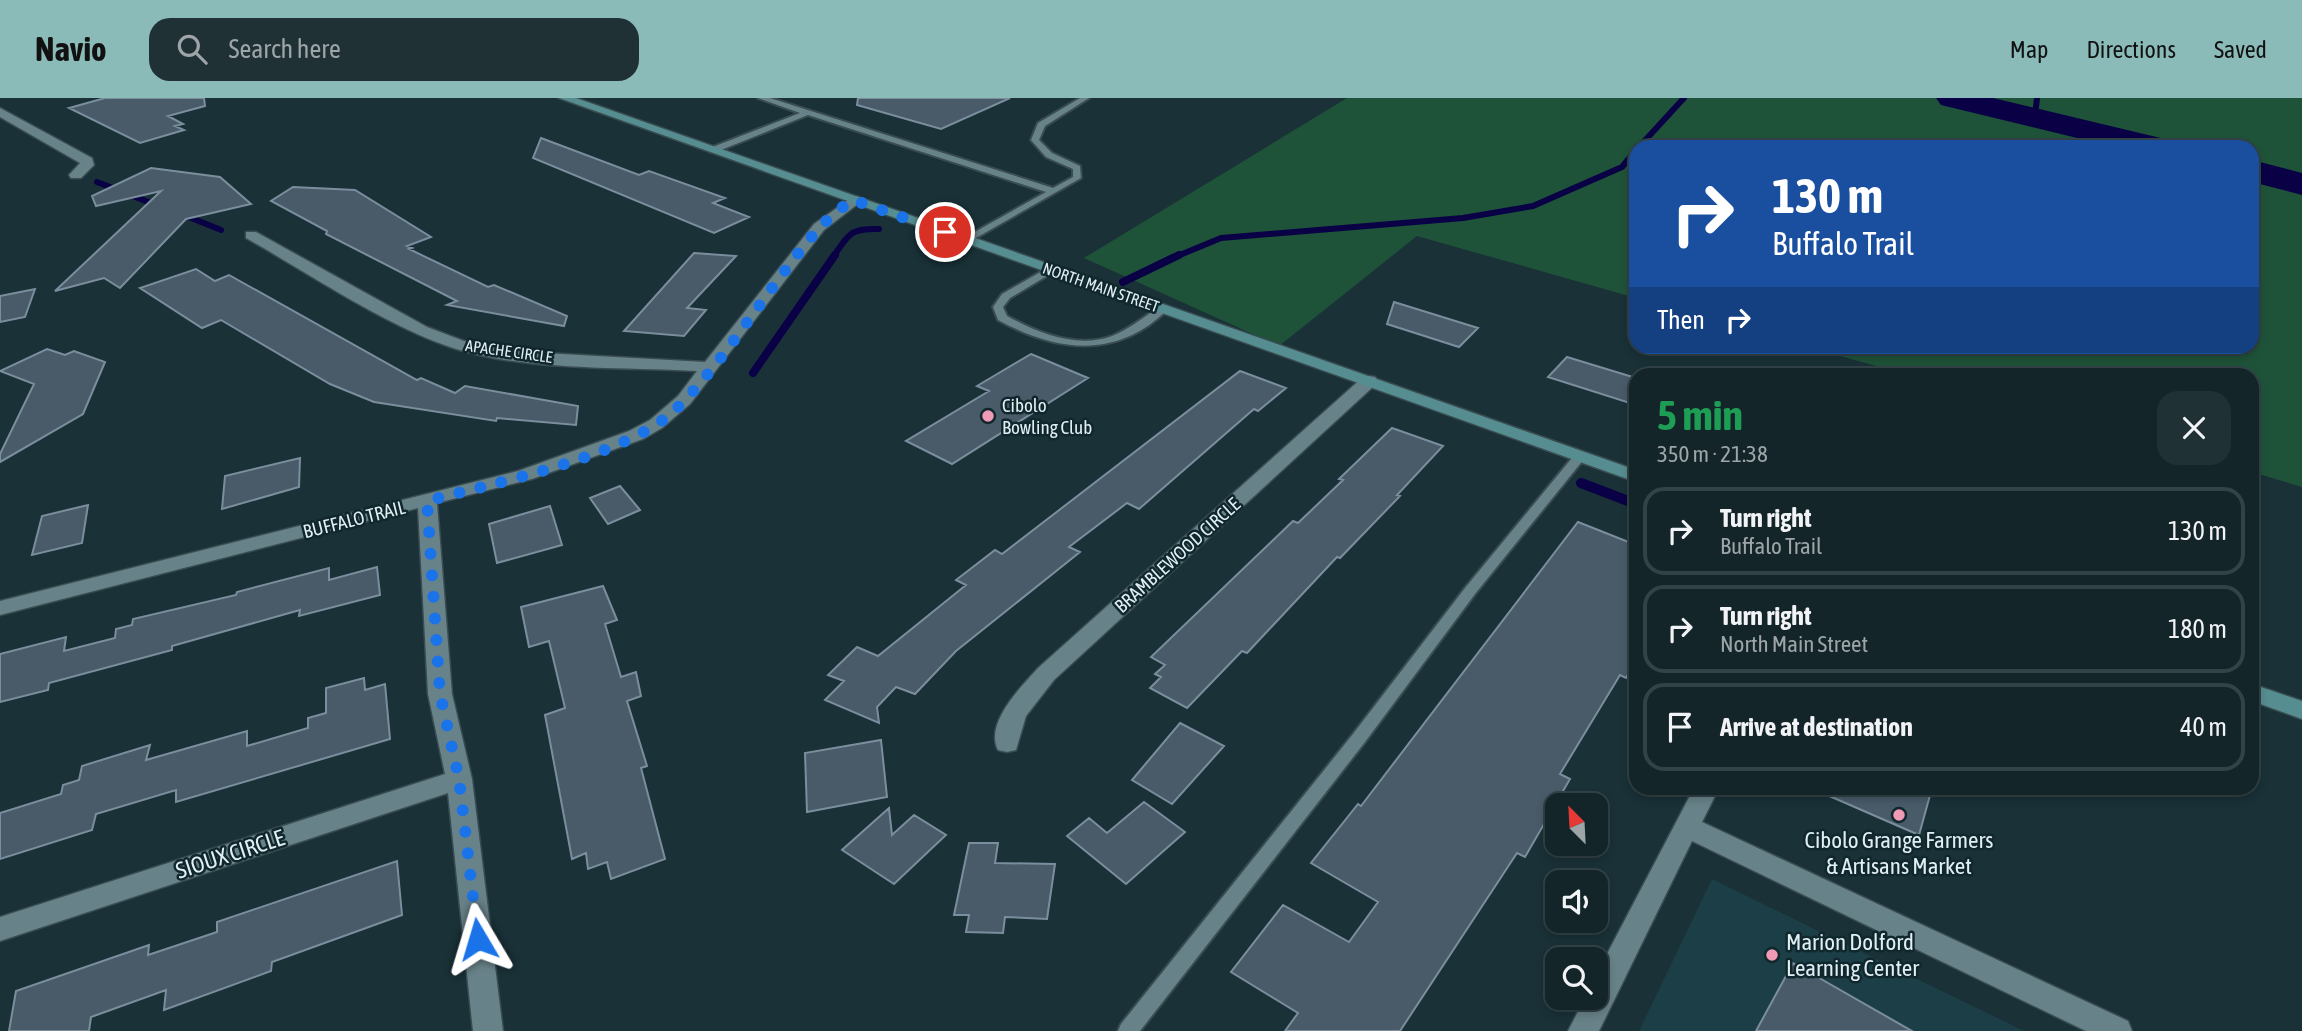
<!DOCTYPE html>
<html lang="en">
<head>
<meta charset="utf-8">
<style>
	body { margin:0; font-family:"Asap Condensed",sans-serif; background:#203135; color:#f1f3f6; height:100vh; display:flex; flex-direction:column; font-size:26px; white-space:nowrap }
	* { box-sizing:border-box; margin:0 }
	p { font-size:23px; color:#9da5a8 }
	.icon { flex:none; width:38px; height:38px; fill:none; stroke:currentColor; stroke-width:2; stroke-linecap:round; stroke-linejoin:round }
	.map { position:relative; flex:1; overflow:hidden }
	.sheet { position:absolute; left:1629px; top:270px; width:630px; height:427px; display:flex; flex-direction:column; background:#132529; border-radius:21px; box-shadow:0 4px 10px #0003,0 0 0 2px #324246 }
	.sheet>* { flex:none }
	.guide { position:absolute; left:1629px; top:42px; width:630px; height:214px; border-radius:21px; box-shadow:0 4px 10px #0003,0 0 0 2px #324246; background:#1a4fa0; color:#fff; overflow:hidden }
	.needle { width:46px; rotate:336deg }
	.tools { position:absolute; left:1545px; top:695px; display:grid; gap:14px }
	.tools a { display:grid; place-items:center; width:63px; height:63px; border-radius:14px; background:#132529; box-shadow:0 4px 10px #0003,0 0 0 2px #324246; font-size:35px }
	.pin { position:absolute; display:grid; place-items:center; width:60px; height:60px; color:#fff; margin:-30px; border:4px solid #fff; border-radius:50%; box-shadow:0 2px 7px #0007 }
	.me { position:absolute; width:77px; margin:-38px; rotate:353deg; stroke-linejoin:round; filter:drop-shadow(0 0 5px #0008) }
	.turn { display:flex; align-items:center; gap:24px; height:147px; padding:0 28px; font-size:32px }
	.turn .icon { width:91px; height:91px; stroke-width:2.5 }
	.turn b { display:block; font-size:49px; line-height:60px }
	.then { display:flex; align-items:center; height:66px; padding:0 28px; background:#0003; gap:14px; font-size:26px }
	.round { display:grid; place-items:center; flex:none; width:74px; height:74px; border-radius:21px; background:#203135 }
	.summary { display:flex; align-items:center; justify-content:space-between; height:119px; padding:0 28px }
	h1 { font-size:42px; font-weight:700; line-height:52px; color:#1e9e55 }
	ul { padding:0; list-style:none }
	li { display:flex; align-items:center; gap:21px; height:88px; margin:0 14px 10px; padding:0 14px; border:4px solid #324246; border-radius:21px }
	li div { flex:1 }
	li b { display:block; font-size:26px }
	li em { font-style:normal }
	header { display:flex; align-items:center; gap:42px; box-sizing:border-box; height:98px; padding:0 35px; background:#8bbbb9; color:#111 }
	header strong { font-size:33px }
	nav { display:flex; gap:38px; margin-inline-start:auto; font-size:24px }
	.search { width:490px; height:63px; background:#203135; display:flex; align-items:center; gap:18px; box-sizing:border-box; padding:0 24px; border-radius:21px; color:#9da5a8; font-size:26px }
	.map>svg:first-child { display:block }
	.built { fill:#1c3e46 }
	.green { fill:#1f5339 }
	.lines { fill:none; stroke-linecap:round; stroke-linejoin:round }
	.stream-far2 { stroke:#090045; stroke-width:6 }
	.stream-far1 { stroke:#090045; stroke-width:8 }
	.stream { stroke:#090045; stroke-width:10 }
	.river { fill:#090045; fill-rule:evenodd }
	.building { fill:#495a69; stroke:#7b8e9d; stroke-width:2 }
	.lane-casing { stroke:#384c51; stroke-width:4 }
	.street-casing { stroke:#384c51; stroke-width:3 }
	.secondary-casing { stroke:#384c51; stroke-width:3 }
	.lane { fill:#688289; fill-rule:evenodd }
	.street { fill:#688289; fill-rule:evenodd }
	.secondary { fill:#568d90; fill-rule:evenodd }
	.route { stroke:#1a73e8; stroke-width:12; stroke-dasharray:0 21.6 }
	.poi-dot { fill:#f09ab6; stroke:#0f272d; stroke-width:2.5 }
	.labels { text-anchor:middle; stroke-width:5; stroke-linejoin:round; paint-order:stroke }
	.far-street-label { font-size:16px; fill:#e1eff3; stroke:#0f272d }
	.poi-label { font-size:19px; fill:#e1eff3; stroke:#0f272d; text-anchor:start }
	.street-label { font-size:19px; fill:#e1eff3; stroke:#0f272d }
	.near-poi-label { font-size:23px; fill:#e1eff3; stroke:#0f272d }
	.near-street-label { font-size:23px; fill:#e1eff3; stroke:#0f272d }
</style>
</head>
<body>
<header>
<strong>Navio</strong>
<div class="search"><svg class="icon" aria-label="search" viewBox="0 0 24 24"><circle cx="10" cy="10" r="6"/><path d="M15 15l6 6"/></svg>Search here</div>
<nav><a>Map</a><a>Directions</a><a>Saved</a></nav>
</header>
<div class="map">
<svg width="2302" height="933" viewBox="0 0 2302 933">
	<rect width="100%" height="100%" fill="#193137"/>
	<path class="built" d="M1712 781 2024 933H1639Z"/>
	<path class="green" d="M1347 0H2302V389L2252 374V276H1906L1807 249 2252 248V49H1636V200L1417 138 1279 248 1084 160Z"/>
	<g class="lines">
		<path class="stream-far2" d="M2035 18 2037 0
			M1639 49 1684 0
			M97 84 161 109
			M179 115 221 132
			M833 159C849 136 850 130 879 131
			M1175 159 1221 140 1463 120 1533 108 1622 69 1636 52"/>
		<path class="stream-far1" d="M1123 184 1179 157
			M753 275 835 157"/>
		<path class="stream" d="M1581 385 1636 406"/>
		<path class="river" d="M1936 0H1993L2169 42 2174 49H2114L1941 7Z
			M2252 62 2302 75V97L2252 84Z"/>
	</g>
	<path class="building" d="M105 0H204L205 8 168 18 183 26 175 28 184 32 140 45 69 10Z
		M858 0H1010L941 31 857 7Z
		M541 40 639 77 649 73 725 100 713 105 749 119 714 135 533 60Z
		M151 70 220 79 251 106 186 121 120 190 104 180 55 193 161 93 96 108 92 98Z
		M293 89 355 92 431 139 407 148 412 150 409 151 488 189 494 187 567 218 564 228 447 207 457 203 326 136 327 133 271 103Z
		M694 155 736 158 687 210 706 212 684 238 624 233Z
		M196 171 215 183 229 177 417 282 421 280 455 295 465 288 578 308 576 327 497 320 496 323 374 304 330 286 221 222 202 230 140 190Z
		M35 191 25 219 0 224V198Z
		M1394 204 1478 230 1459 249 1387 226Z
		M47 251 65 257 74 253 105 264 83 316 0 364V356L34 286 0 273Z
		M1031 256 1088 280 952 366 906 343 989 293 977 288Z
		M1567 259 1636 280V307L1548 279Z
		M1240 273 1286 290 1258 313 1254 311 1139 411 1127 405 1069 449 1080 454 956 553 915 596 896 589 877 609 879 625 825 602 844 583 828 577 857 549 878 558 966 487 956 482 995 452 1002 456Z
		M1392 330 1443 348 1397 397 1400 398 1340 460 1337 459 1247 555 1242 553 1187 610 1150 590 1161 579 1155 576 1165 567 1151 559 1293 423 1298 425 1343 382 1339 381Z
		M300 360 299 389 222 411 225 378Z
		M620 388 640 412 608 426 590 400Z
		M88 407 82 445 32 457 42 418Z
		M550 408 562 447 497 465 489 426Z
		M1578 424 1636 447V563L1626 580 1620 577 1560 676 1570 681 1525 759 1517 755 1400 933H1285L1298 915 1231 874 1283 807 1349 844 1378 804 1311 765 1358 706 1361 708Z
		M377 469 380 497 299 518 300 512 172 548V552L49 585 48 592 0 604V556L66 539 64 553 115 540 116 531 132 527 133 521 236 497 237 494 329 470V482Z
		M603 488 617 522 605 526 621 579 636 574 641 598 627 603 647 668 641 670 665 761 611 781 607 764 588 771 586 755 572 761 545 617 565 610 549 543 529 549 521 509Z
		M364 580 365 592 385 586 390 641 176 704V692L96 716 92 732 0 761V715L61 696 63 687 79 682 82 668 150 647 146 662 247 633V648L308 630V620L326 615V590Z
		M1180 625 1224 648 1172 706 1132 682Z
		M881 642 887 699 807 714 805 655Z
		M1811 690H1932L1919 737Z
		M1144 704 1185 734 1126 786 1067 738 1089 720 1107 735Z
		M889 710 892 737 914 717 946 737 894 786 842 752Z
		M969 745H998L995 765 1055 766 1047 821 1005 819 1003 835 966 834 969 817H954Z
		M397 763 402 817 272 864 271 873 164 912 166 892 91 919 89 933H9L16 893 149 847 148 857 217 834V824Z
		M1793 865 1912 933H1756Z"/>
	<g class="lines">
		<g class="lane-casing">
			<path id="lane" d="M758 0H770L1053 90 1073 79V71L1046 59 1031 42 1038 25 1080 0H1089L1045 28 1039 42 1052 55 1080 68 1081 80 967 145 964 144V140L1046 94 808 17 716 54H710V50L800 15Z
				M1051 168 1056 171 1055 173 1010 200 1003 209 1007 218C1038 235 1077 251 1112 238 1129 231 1144 219 1159 209H1167L1168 211C1117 262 1057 254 998 222L993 209 1002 196Z
				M1580 354 1586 358 1584 361 1475 496 1365 644 1140 933H1118L1121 926 1353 636 1465 490 1576 355Z"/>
		</g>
		<g class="street-casing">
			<path id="street" d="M0 10 92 60 94 67 81 80H71L69 77 80 65 0 19Z
				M854 98 859 99V105L824 132 690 306 662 330 643 341 532 381 437 405 452 596 472 681 503 933H473L448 695 0 843V819L445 676 428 596 418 410 0 517V503L518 373 629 333 650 322 678 298 697 273C623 269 524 273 453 250 384 227 310 176 246 140V134H256L427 229 464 243 526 254 705 264 814 126Z
				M1369 278 1375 279 1378 283 1375 287 1054 582 1026 618 1016 652 1007 654 998 652C984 625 1022 588 1038 570L1363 279Z
				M1694 690H1719L1702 724 2128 923 2132 933H2086L1692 743 1599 933H1568L1585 900H1596V877Z"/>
		</g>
		<g class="secondary-casing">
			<path id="secondary" d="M559 0H576L1636 372V384Z
				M2252 586 2302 603V621L2252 603Z"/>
		</g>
		<use href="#lane" class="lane"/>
		<use href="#street" class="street"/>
		<use href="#secondary" class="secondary"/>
	</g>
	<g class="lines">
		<path class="route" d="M478 841 459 681 440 596 427 403C494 385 625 359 675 312 714 275 754 213 787 170 807 144 825 119 853 102L945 134"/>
	</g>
	<g class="poi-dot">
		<circle cx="988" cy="318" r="7"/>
		<circle cx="1899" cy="717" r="7"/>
		<circle cx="1772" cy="857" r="7"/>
	</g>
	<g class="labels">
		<g class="far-street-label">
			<text transform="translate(1101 189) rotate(19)" y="6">NORTH MAIN STREET</text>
			<text transform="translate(509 253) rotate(8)" y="6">APACHE CIRCLE</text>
		</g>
		<g class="poi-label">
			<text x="1002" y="314">Cibolo<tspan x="1002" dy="22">Bowling Club</tspan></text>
		</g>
		<g class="street-label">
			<text transform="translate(354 421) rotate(-14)" y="7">BUFFALO TRAIL</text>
			<text transform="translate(1177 457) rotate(-42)" y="7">BRAMBLEWOOD CIRCLE</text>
		</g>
		<g class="near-poi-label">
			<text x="1899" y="750">Cibolo Grange Farmers<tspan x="1899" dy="26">&amp; Artisans Market</tspan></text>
			<text x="1786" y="852" text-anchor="start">Marion Dolford<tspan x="1786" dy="26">Learning Center</tspan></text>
		</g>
		<g class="near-street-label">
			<text transform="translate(230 756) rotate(-18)" y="8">SIOUX CIRCLE</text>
		</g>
	</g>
</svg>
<div class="tools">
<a><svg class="needle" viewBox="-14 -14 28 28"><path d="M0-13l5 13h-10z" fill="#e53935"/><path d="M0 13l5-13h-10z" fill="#9da5a8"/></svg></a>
<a><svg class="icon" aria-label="sound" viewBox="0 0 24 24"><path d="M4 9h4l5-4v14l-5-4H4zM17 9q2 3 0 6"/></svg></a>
<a><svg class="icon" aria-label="search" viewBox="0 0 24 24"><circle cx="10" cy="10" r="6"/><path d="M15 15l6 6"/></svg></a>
</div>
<div class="pin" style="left:945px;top:134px;background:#d93025"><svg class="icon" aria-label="arrive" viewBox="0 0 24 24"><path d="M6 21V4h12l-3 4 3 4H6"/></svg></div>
<svg class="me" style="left:478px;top:841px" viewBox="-20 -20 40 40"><path d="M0-17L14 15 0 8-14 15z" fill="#1a73e8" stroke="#fff" stroke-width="4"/></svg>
<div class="guide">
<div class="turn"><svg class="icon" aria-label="right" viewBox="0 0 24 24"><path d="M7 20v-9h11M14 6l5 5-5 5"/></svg><div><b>130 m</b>Buffalo Trail</div></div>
<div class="then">Then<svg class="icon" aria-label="right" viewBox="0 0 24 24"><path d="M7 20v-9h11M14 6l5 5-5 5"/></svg></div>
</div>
<section class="sheet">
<div class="summary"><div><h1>5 min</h1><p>350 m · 21:38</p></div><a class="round"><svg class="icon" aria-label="close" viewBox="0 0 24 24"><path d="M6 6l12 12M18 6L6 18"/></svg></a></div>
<ul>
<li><svg class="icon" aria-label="right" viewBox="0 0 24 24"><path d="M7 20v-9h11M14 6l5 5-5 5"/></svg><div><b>Turn right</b><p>Buffalo Trail</p></div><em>130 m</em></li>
<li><svg class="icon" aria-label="right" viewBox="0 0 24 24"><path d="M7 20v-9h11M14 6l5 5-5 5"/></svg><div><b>Turn right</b><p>North Main Street</p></div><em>180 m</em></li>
<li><svg class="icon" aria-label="arrive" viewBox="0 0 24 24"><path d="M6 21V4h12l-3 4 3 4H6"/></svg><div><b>Arrive at destination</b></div><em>40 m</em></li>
</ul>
</section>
</div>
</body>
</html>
